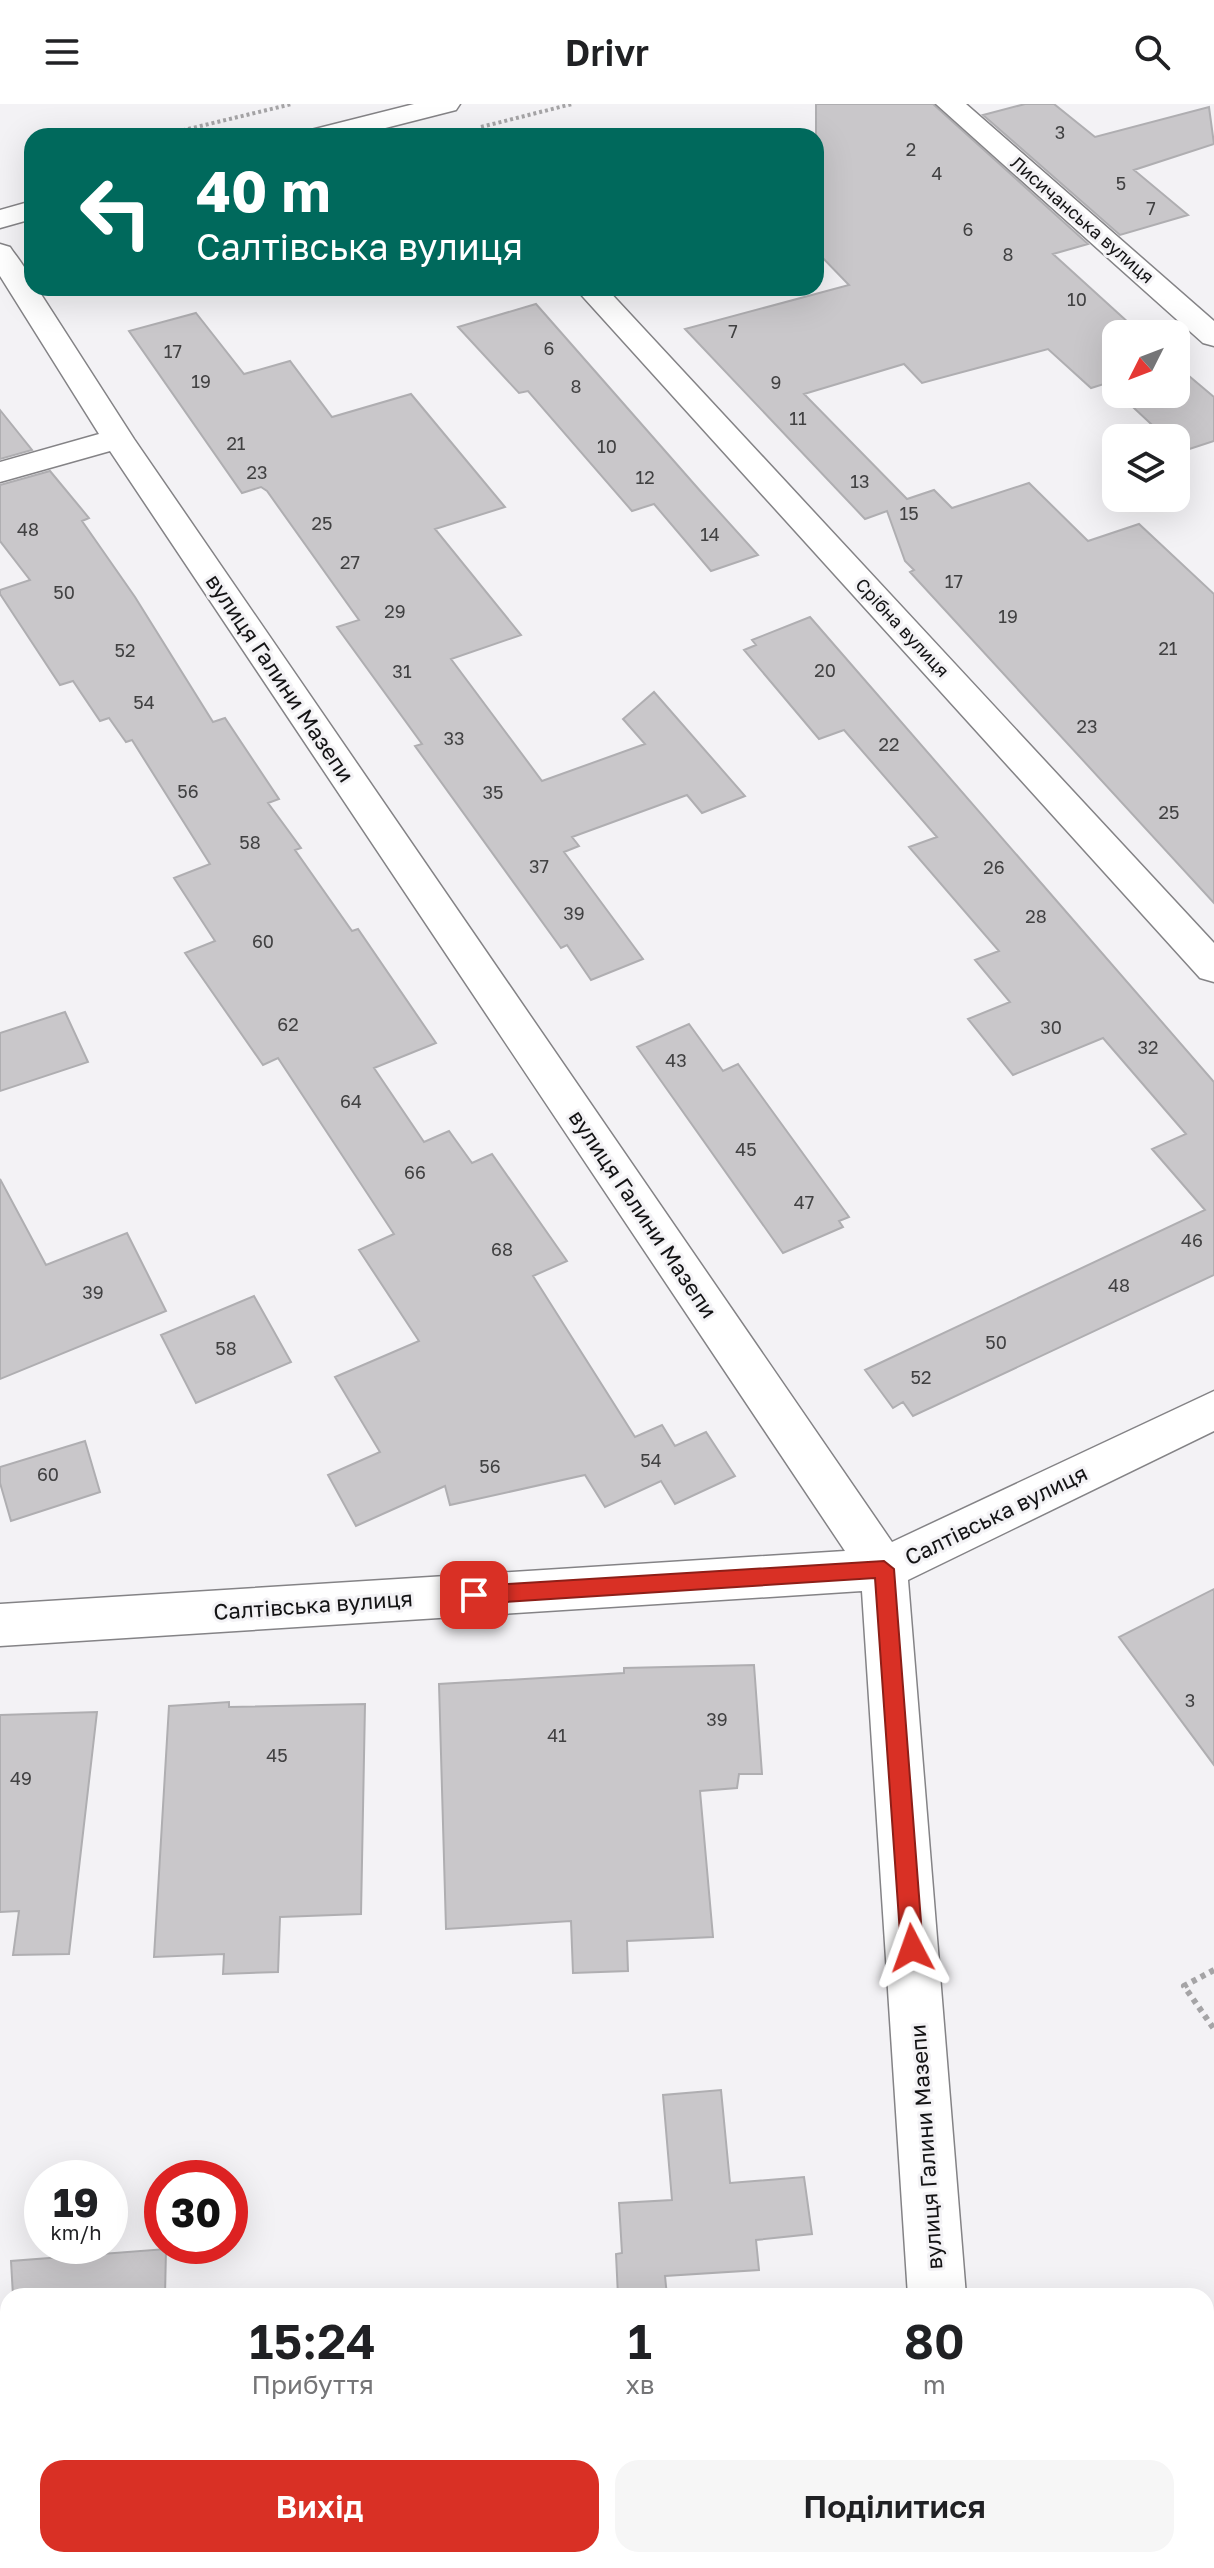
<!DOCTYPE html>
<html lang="uk">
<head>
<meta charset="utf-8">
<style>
	body { margin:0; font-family:"Golos Text",sans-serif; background:#f6f6f6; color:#202124; height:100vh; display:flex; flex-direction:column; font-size:30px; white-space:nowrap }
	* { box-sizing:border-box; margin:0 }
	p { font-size:26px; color:#757577 }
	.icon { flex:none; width:44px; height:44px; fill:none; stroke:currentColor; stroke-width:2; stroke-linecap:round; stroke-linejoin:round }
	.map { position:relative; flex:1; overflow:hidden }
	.drawer { position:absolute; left:0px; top:2184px; width:1214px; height:280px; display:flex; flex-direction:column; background:#fff; border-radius:24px 24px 0 0; box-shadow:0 8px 32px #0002 }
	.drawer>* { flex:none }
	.hud { position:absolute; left:24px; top:24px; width:800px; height:168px; border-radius:24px; box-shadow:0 8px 32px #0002; background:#00695c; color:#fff; overflow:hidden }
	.needle { width:52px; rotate:228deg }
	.buttons { position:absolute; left:1102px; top:216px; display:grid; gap:16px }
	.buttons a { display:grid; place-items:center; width:88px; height:88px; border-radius:16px; background:#fff; box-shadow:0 8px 32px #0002; font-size:40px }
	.speed { position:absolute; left:24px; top:2056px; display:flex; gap:16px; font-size:40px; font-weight:700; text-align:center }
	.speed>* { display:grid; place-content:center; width:104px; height:104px; border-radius:50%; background:#fff; box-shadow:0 8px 32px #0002; line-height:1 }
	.speed small { font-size:20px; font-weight:400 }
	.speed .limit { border:12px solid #d22; background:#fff; color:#111 }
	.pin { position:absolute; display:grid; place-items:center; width:68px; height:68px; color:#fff; margin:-34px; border-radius:16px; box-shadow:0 4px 12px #0006 }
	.me { position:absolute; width:88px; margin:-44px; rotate:356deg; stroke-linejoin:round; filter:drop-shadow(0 0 6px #0008) }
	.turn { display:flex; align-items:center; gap:28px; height:168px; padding:0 40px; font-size:36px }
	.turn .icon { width:104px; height:104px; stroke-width:2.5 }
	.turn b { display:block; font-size:56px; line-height:68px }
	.eta { display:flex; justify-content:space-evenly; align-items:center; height:136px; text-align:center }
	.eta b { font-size:48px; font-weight:600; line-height:56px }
	.action { display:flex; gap:16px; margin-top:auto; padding:16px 40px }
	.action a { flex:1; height:92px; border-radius:24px; background:#d93025; color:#fff; font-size:32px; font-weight:600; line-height:92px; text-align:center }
	.action a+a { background:#f6f6f6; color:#202124 }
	header { display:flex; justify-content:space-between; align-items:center; height:104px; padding:0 40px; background:#fff; font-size:36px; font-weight:600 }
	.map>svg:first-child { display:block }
	.building { fill:#c9c7ca; stroke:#afaeb1; stroke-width:2 }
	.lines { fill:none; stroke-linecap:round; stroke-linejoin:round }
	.service-casing { stroke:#848386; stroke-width:3 }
	.minor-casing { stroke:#848386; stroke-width:3 }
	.path-far1 { stroke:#a5a4a6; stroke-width:4; stroke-dasharray:3 3; stroke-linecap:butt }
	.path { stroke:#a5a4a6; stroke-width:6; stroke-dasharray:5 5; stroke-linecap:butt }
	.service { fill:#fff; fill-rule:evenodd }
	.minor { fill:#fff; fill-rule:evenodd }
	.route { fill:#d93025; stroke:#8d1f18; stroke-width:2 }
	.labels { text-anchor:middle; stroke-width:6; stroke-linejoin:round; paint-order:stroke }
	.number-label { font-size:18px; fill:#414142 }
	.far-street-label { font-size:18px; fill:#141415; stroke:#f3f2f5 }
	.street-label { font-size:22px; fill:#141415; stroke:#f3f2f5 }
</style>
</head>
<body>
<header><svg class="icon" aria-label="menu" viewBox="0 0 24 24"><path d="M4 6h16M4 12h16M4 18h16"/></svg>Drivr<svg class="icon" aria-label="search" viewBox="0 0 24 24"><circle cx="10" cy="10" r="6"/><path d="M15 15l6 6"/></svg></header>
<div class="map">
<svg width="1214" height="2464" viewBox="0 0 1214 2464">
	<rect width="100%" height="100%" fill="#f3f2f5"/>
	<path class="building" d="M816 0H933L1088 140 1053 150 1141 230H1116V287L1107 279 1091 284 1048 245 922 279 904 260 804 290 907 395 934 386 952 404 1029 379 1088 437 1139 420 1214 490V799L910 468 914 466 905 457 887 407 865 415 685 225 849 181 816 147Z
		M1025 0H1054L1095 33 1209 3 1214 40 1134 66 1188 111 1120 131 983 11Z
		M536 200 702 389 758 451 711 467 654 400 632 407 528 287 519 289 458 223Z
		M196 209 244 270 290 257 332 313 411 290 505 403 435 425 521 531 451 555 542 677 645 640 623 615 654 588 745 692 702 709 687 691 572 733 579 742 564 748 643 855 591 876 567 841 561 844 415 642 422 640 337 523 359 516 267 387 261 383 242 389 129 227Z
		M1176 261 1214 293V337L1180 348 1176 344V334H1166L1119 290H1176Z
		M0 306 32 346 0 355Z
		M50 367 89 414 82 417 135 493 213 618 225 614 279 695 268 699 301 744 295 746 352 827 358 825 436 939 374 964 424 1038 449 1027 472 1059 492 1050 567 1157 533 1172 635 1333 662 1321 675 1342 706 1328 735 1372 675 1400 661 1377 605 1403 585 1371 450 1401 445 1382 356 1422 328 1371 380 1348 335 1273 419 1237 359 1146 394 1130 278 954 263 961 185 849 215 837 174 774 210 760 132 636 126 638 109 614 100 617 73 577 60 581 0 490V486L30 476 0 437V381Z
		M810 513 1214 978V1171L913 1312 903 1298 893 1304 865 1266 1205 1106 1152 1045 1186 1030 1103 934 1013 971 968 915 1010 898 975 856 999 847 909 743 937 733 844 626 819 635 744 546 756 541 752 536Z
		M65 908 88 958 0 987V929Z
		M689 920 723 967 738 960 849 1113 839 1117 843 1123 783 1149 637 943Z
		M0 1075 46 1161 127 1129 166 1207 0 1275Z
		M254 1192 291 1258 196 1299 161 1231Z
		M85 1337 100 1388 11 1417 0 1379V1363Z
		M1214 1485V1661L1119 1533Z
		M754 1561 762 1670H739L737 1684 700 1687 713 1833 627 1837 628 1867 573 1869 571 1817 446 1825 439 1580 624 1569V1564Z
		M229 1598V1603L365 1600 361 1810 280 1813 278 1868 223 1870 224 1850 154 1853 169 1602Z
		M97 1608 69 1850 13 1851 19 1807 0 1808V1611Z
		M721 1986 730 2079 804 2073 812 2130 756 2136 759 2166 665 2172 667 2192H618L616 2150 622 2149 619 2099 672 2096 663 1991Z
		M166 2145 165 2192H13L11 2157Z"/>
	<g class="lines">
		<g class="service-casing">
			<path id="service" d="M1214 2252V2294L1206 2296V2254Z"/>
		</g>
		<g class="minor-casing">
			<path id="minor" d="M414 0H460L456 6 354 32H307L311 26Z
				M936 0H966L1214 217V242L1203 239Z
				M32 97V115L0 124V106Z
				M0 140 10 143C18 155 32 170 32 184H37L134 335 892 1438 1214 1287V1327L908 1476 966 2192H908L862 1487 0 1542V1500L845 1447 110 347 0 378V358L99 330 0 172Z
				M575 184H606L1214 839V878L1200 874Z
				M928 2456H988L989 2464H929Z"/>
		</g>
		<path class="path-far1" d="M481 23 572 0
			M159 32 292 0"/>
		<path class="path" d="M1214 1866 1184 1882 1214 1925"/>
		<use href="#service" class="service"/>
		<use href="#minor" class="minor"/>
	</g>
	<path class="route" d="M884 1457 894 1465 923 1844 920 1852 912 1855 904 1852 901 1844 875 1474 474 1500 464 1491 474 1482Z"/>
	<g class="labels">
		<g class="number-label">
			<text x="1060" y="35">3</text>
			<text x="911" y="52">2</text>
			<text x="937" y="76">4</text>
			<text x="1121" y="86">5</text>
			<text x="1151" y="111">7</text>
			<text x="968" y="132">6</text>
			<text x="1008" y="157">8</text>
			<text x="1077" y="202">10</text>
			<text x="733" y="234">7</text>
			<text x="549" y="251">6</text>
			<text x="173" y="254">17</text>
			<text x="201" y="284">19</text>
			<text x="776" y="285">9</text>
			<text x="576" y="289">8</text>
			<text x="798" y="321">11</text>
			<text x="236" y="346">21</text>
			<text x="607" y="349">10</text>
			<text x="257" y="375">23</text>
			<text x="645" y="380">12</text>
			<text x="860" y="384">13</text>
			<text x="909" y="416">15</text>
			<text x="322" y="426">25</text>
			<text x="28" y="432">48</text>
			<text x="710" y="437">14</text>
			<text x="350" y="465">27</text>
			<text x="954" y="484">17</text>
			<text x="64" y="495">50</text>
			<text x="395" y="514">29</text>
			<text x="1008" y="519">19</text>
			<text x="1168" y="551">21</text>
			<text x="125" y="553">52</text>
			<text x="825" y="573">20</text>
			<text x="402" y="574">31</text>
			<text x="144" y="605">54</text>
			<text x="1087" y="629">23</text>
			<text x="454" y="641">33</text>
			<text x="889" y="647">22</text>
			<text x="188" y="694">56</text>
			<text x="493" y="695">35</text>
			<text x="1169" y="715">25</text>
			<text x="250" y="745">58</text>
			<text x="539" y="769">37</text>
			<text x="994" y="770">26</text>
			<text x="574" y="816">39</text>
			<text x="1036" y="819">28</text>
			<text x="263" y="844">60</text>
			<text x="288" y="927">62</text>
			<text x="1051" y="930">30</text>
			<text x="1148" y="950">32</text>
			<text x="676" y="963">43</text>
			<text x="351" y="1004">64</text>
			<text x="746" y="1052">45</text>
			<text x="415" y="1075">66</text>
			<text x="804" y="1105">47</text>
			<text x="1192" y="1143">46</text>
			<text x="502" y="1152">68</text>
			<text x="1119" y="1188">48</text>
			<text x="93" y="1195">39</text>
			<text x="996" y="1245">50</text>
			<text x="226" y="1251">58</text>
			<text x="921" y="1280">52</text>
			<text x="651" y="1363">54</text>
			<text x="490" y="1369">56</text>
			<text x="48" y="1377">60</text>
			<text x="1190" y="1603">3</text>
			<text x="717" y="1622">39</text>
			<text x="557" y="1638">41</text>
			<text x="277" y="1658">45</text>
			<text x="21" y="1681">49</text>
		</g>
		<g class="far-street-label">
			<text transform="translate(1082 116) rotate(41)" y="6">Лисичанська вулиця</text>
			<text transform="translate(902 524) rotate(47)" y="6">Срібна вулиця</text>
		</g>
		<g class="street-label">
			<text transform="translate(280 574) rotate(56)" y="8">вулиця Галини Мазепи</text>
			<text transform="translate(643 1110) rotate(56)" y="8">вулиця Галини Мазепи</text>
			<text transform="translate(996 1411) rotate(-26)" y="8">Салтівська вулиця</text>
			<text transform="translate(313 1501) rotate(-4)" y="8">Салтівська вулиця</text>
			<text transform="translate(926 2043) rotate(-94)" y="8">вулиця Галини Мазепи</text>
		</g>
	</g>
</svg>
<div class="buttons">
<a><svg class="needle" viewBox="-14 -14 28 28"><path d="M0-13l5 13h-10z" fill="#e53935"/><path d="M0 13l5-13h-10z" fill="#757577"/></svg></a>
<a><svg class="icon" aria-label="layers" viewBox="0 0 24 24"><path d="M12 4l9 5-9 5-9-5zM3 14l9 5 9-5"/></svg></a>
</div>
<div class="speed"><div>19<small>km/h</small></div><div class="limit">30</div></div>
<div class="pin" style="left:474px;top:1491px;background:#d93025"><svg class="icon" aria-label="arrive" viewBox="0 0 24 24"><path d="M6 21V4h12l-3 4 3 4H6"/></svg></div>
<svg class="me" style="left:912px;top:1844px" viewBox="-20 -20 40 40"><path d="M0-17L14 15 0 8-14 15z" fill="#d93025" stroke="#fff" stroke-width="4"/></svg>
<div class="hud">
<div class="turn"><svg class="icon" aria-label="left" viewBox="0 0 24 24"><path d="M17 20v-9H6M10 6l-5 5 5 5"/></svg><div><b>40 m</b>Салтівська вулиця</div></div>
</div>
<section class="drawer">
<div class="eta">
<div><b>15:24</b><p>Прибуття</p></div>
<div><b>1</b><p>хв</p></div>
<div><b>80</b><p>m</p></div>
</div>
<div class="action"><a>Вихід</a><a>Поділитися</a></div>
</section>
</div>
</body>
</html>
